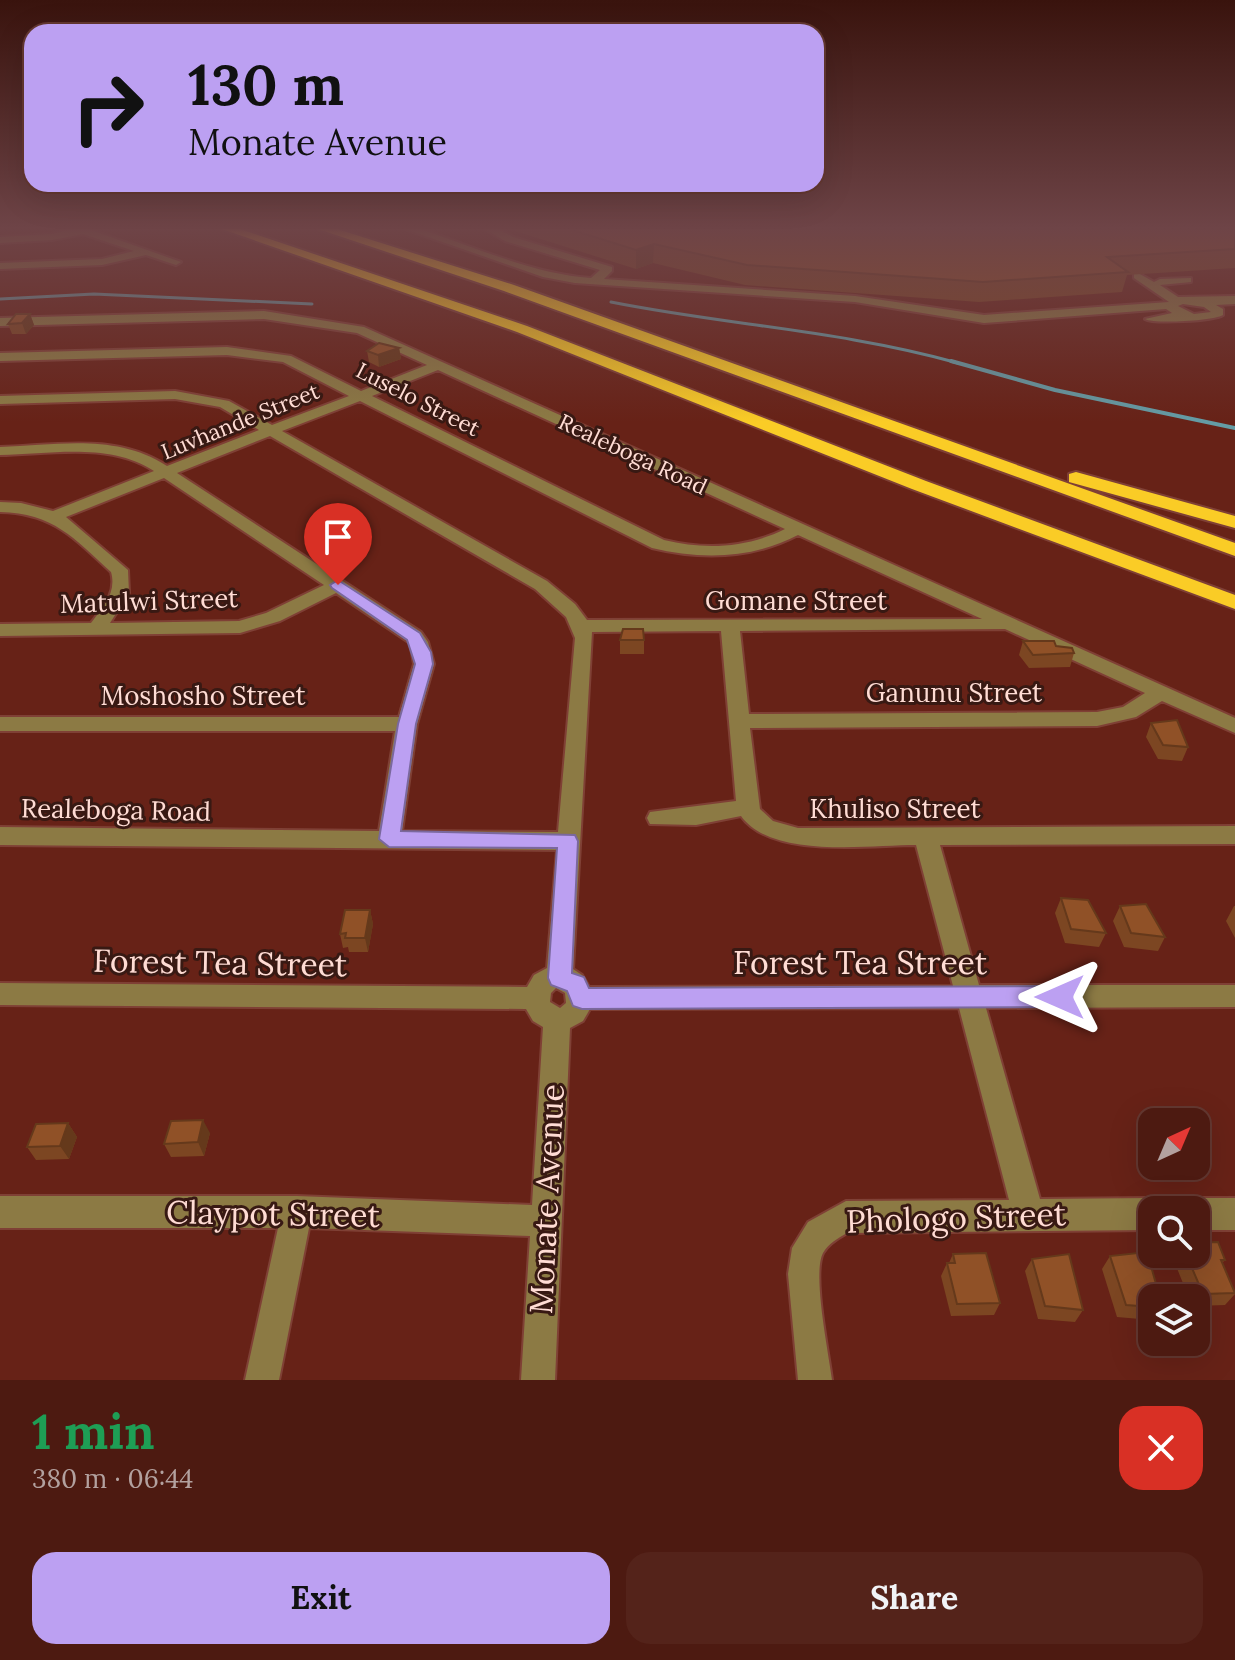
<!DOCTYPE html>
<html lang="en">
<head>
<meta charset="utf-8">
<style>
	body { margin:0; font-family:Lora,serif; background:#54231a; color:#f1f3f6; height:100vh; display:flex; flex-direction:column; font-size:30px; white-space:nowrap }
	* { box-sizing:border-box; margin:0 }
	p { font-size:26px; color:#b3a19f }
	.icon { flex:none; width:44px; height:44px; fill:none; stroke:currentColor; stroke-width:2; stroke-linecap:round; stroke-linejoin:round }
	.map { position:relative; height:1380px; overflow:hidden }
	.panel { display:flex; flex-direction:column; background:#4d1a11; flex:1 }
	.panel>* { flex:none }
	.hud { position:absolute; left:24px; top:24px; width:800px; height:168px; border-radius:24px; box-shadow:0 8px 32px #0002,0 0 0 2px #643831; background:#bca0f2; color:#111; overflow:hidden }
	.needle { width:52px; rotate:44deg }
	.controls { position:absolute; left:1138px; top:1108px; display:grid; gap:16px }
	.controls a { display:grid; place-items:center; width:72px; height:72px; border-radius:16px; background:#4d1a11; box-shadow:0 8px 32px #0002,0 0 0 2px #643831; font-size:40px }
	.pin { position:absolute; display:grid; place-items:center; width:68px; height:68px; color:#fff; margin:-82px -34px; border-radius:50% 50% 50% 0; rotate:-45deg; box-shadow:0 0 8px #0007 }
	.pin .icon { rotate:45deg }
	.me { position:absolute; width:88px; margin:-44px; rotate:270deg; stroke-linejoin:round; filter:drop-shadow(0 0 6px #0008) }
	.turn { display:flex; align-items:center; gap:28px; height:168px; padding:0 32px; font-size:36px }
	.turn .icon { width:104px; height:104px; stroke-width:2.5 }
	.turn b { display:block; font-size:56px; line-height:68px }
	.round { display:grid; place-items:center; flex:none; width:84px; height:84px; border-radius:24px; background:#54231a }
	.head { display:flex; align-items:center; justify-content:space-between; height:136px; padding:0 32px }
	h1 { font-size:48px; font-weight:700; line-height:60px; color:#1e9e55 }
	.button { display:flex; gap:16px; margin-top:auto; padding:16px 32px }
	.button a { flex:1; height:92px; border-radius:24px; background:#bca0f2; color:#111; font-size:32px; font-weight:700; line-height:92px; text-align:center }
	.button a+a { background:#54231a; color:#f1f3f6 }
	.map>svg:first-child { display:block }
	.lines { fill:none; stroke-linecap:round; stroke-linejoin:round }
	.stream-far1 { stroke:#649ca5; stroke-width:3 }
	.stream { stroke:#649ca5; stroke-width:4 }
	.minor-casing { stroke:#7f4035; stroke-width:4 }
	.highway-casing { stroke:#7f4035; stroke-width:4 }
	.minor { fill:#8c7a44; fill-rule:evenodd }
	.highway { fill:#facc26; fill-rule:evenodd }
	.wall { fill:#7c4622 }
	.shaded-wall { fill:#65391b }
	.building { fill:#905127; stroke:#65391b; stroke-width:2 }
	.route { fill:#bca0f2; stroke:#7a689d; stroke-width:2 }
	.labels { text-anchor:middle; stroke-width:6; stroke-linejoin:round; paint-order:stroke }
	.far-street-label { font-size:22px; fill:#ffdcd4; stroke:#381913 }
	.street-label { font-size:26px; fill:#ffdcd4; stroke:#381913 }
	.near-street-label { font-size:32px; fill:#ffdcd4; stroke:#381913 }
</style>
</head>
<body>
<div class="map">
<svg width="1235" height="1380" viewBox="0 0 1235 1380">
	<rect width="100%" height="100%" fill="#672217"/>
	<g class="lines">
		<path class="stream-far1" d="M0 299 94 294 312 304
			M611 302C726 325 845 331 958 363"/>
		<path class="stream" d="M951 361 1055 390 1235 428"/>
		<g class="minor-casing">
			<path id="minor" d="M73 229H88L181 262 176 265 146 255 102 265 0 269V263L102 259 134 251 83 234 52 240 0 243V237L52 234Z
				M405 229H420C475 247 533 274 591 278L600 270 505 241 485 229H498L513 237 612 267V271L604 279 855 296 984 315 1169 302 1134 278V274L1138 273 1154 282 1160 279 1191 278V282L1160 285 1178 297 1235 296V304L1216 305 1223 309V315C1213 321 1153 324 1145 319L1172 313 1166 309 984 323 855 302 575 283 543 277ZM1183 304 1204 307 1211 312 1194 314 1178 306Z
				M264 311 364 327 1235 718V733L1162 701 1136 717 1097 726 750 728 760 809 773 821 798 828 1235 826V844L940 845 979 985H1235V1007L986 1008 1040 1199 1152 1198 1163 1203 1166 1210H1152V1230L847 1233C838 1238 828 1244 823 1253 812 1274 829 1354 832 1380H798L788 1274 792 1248 808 1222 846 1201 1009 1200 959 1008 590 1009 583 1021 570 1028 555 1380H521L530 1236 309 1228 279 1380H245L278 1228H0V1196H297L532 1205 543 1027 533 1021 526 1009 0 1005V983L527 987 534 975 547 968 557 850 0 845V827L379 831 395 731H0V717H399L414 664 410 643 336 593 280 621 240 633 0 636V624L91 623C103 607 117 593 111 572 74 538 53 513 0 512V502L21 503 53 511 154 471C110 442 51 454 0 455V447C59 445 116 433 167 466L259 430 220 407 175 399 0 404V396L175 391 229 401 272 425 349 396 283 362 227 355 0 361V353L227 347 291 356 361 391 427 365 357 333 264 319 0 326V318ZM438 370 785 529C747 548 705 550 664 540L372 396ZM360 401 652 548C702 560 752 559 798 535L982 619 587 620 575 604 547 581 282 431ZM270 436 535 589 566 617 575 638 558 832 402 831 417 724 434 664 428 642 421 632 177 473ZM164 478 324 585 266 613 239 621 110 623 129 593 128 570 66 517ZM1005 629 1145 693 1123 707 1097 712 749 714 740 631ZM721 631 736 801 650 812 647 818 650 824 696 825 741 816C772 859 868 845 916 845L953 986 589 987 582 975 573 969 592 632ZM556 988 565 993 566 1003 560 1008 550 1002 551 993Z
				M1196 1198H1235V1230H1196V1210H1182L1185 1203Z"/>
		</g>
		<g class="highway-casing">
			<path id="highway" d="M222 229H240L527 326 926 481 1235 595V609L912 489 517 332Z
				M318 229H337L514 285 1235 543V556L504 291Z
				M1076 472 1235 516V528L1069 482V474Z"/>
		</g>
		<use href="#minor" class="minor"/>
		<use href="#highway" class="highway"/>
	</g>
	<path class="wall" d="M509 229H1235V268L1127 275 1122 292 979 302 745 285 653 263 636 269Z
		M30 314 34 325 26 334H12L8 324Z
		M399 348 401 359 379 367 369 362 367 351Z
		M620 640H644V654H620Z
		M1023 641 1056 646 1074 653 1070 667 1029 668 1019 655Z
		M1151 723 1188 747 1182 761 1158 759 1146 737Z
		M1061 898 1106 933 1099 947 1065 943 1055 913Z
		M1120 906 1165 937 1158 951 1124 947 1113 921Z
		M1234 906H1235V938L1226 921Z
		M370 910 373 924 368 952H349L348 947 343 948 340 934Z
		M68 1123 77 1137 69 1159 36 1160 27 1147Z
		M210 1133 204 1156 171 1157 164 1144Z
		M953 1254 1000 1303 994 1315 951 1316 941 1276 947 1263H949Z
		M1174 1254H1196L1225 1260 1222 1263 1235 1294 1225 1305 1196 1306V1298H1189L1172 1256Z
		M1110 1256 1152 1298V1320L1117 1317 1102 1269Z
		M1032 1259 1083 1310 1075 1322 1038 1319 1025 1271Z"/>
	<path class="shaded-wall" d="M654 244 653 263 636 269V250Z
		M30 314 34 325 26 334 22 323Z
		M399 348 401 359 379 367 378 355Z
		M370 910 373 924 368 952 365 938Z
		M203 1120 210 1133 204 1156 198 1142Z
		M68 1123 77 1137 69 1159 60 1146Z"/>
	<path class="building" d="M569 229H1235V249L1107 257 1128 272 983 282 747 265 654 244 636 250Z
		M16 314H30L22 323 8 324Z
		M379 343 399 348 378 355 367 351Z
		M623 629H643L644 640H620Z
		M1023 641H1054L1056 646 1072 648 1074 653 1033 655Z
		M1177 720 1188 747 1163 745 1151 723Z
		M1061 898 1088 900 1106 933 1071 929Z
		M1146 904 1165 937 1131 933 1120 906Z
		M345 910H370L365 938H345L346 933 340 934Z
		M203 1120 198 1142 164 1144 171 1121Z
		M68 1123 60 1146 27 1147 36 1124Z
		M1218 1242 1225 1260H1221L1235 1293 1203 1294 1186 1254H1196V1243Z
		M1147 1252 1160 1298H1152V1307L1126 1305 1110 1256Z
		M986 1253 1000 1303 957 1304 947 1263H955L953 1254Z
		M1069 1254 1083 1310 1045 1306 1032 1259Z"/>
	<linearGradient id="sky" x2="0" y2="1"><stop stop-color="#39130d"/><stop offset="0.54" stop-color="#6e4447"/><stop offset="1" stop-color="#6e4447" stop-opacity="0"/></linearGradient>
	<rect width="1235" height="422" fill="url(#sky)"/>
	<path class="route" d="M338 580 420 633 431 652 433 664 416 724 401 831 575 835 578 841 572 973 584 977 589 988 1060 986 1068 990 1072 997 1068 1004 1060 1007 582 1009 573 1006 567 991 551 985 548 978 557 848 389 847 379 839 398 724 415 664 407 640 332 588 330 585Z"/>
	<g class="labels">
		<g class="far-street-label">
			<text transform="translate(418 399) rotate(27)" y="8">Luselo Street</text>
			<text transform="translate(240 421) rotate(-22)" y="8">Luvhande Street</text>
			<text transform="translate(633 454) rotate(25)" y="8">Realeboga Road</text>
		</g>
		<g class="street-label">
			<text transform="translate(149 601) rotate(-2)" y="9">Matulwi Street</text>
			<text x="796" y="610">Gomane Street</text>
			<text x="954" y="702">Ganunu Street</text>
			<text x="203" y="705">Moshosho Street</text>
			<text x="895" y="818">Khuliso Street</text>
			<text transform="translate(116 810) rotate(1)" y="9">Realeboga Road</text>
		</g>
		<g class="near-street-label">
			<text transform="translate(220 963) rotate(1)" y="11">Forest Tea Street</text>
			<text x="860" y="974">Forest Tea Street</text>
			<text transform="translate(547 1199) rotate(-87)" y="11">Monate Avenue</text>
			<text transform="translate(273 1214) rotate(1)" y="11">Claypot Street</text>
			<text transform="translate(956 1218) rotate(-2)" y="11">Phologo Street</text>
		</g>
	</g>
</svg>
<div class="controls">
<a><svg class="needle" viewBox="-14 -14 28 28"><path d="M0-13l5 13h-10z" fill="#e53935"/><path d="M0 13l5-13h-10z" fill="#b3a19f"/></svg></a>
<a><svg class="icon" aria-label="search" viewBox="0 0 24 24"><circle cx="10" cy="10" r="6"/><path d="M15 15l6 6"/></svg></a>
<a><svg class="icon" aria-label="layers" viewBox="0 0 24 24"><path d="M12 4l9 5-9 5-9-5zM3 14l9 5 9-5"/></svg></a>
</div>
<div class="pin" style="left:338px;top:585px;background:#d93025"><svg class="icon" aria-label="arrive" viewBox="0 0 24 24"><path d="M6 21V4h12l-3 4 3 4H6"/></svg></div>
<svg class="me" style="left:1060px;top:997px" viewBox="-20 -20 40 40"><path d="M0-17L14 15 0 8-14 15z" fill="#bca0f2" stroke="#fff" stroke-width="4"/></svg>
<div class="hud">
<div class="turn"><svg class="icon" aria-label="right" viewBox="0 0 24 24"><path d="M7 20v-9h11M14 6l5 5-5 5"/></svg><div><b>130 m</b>Monate Avenue</div></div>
</div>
</div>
<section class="panel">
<div class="head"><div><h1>1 min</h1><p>380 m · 06:44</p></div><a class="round" style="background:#d93025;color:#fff"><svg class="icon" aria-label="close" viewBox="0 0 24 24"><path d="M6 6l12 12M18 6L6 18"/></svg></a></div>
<div class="button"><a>Exit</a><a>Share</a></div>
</section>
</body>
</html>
